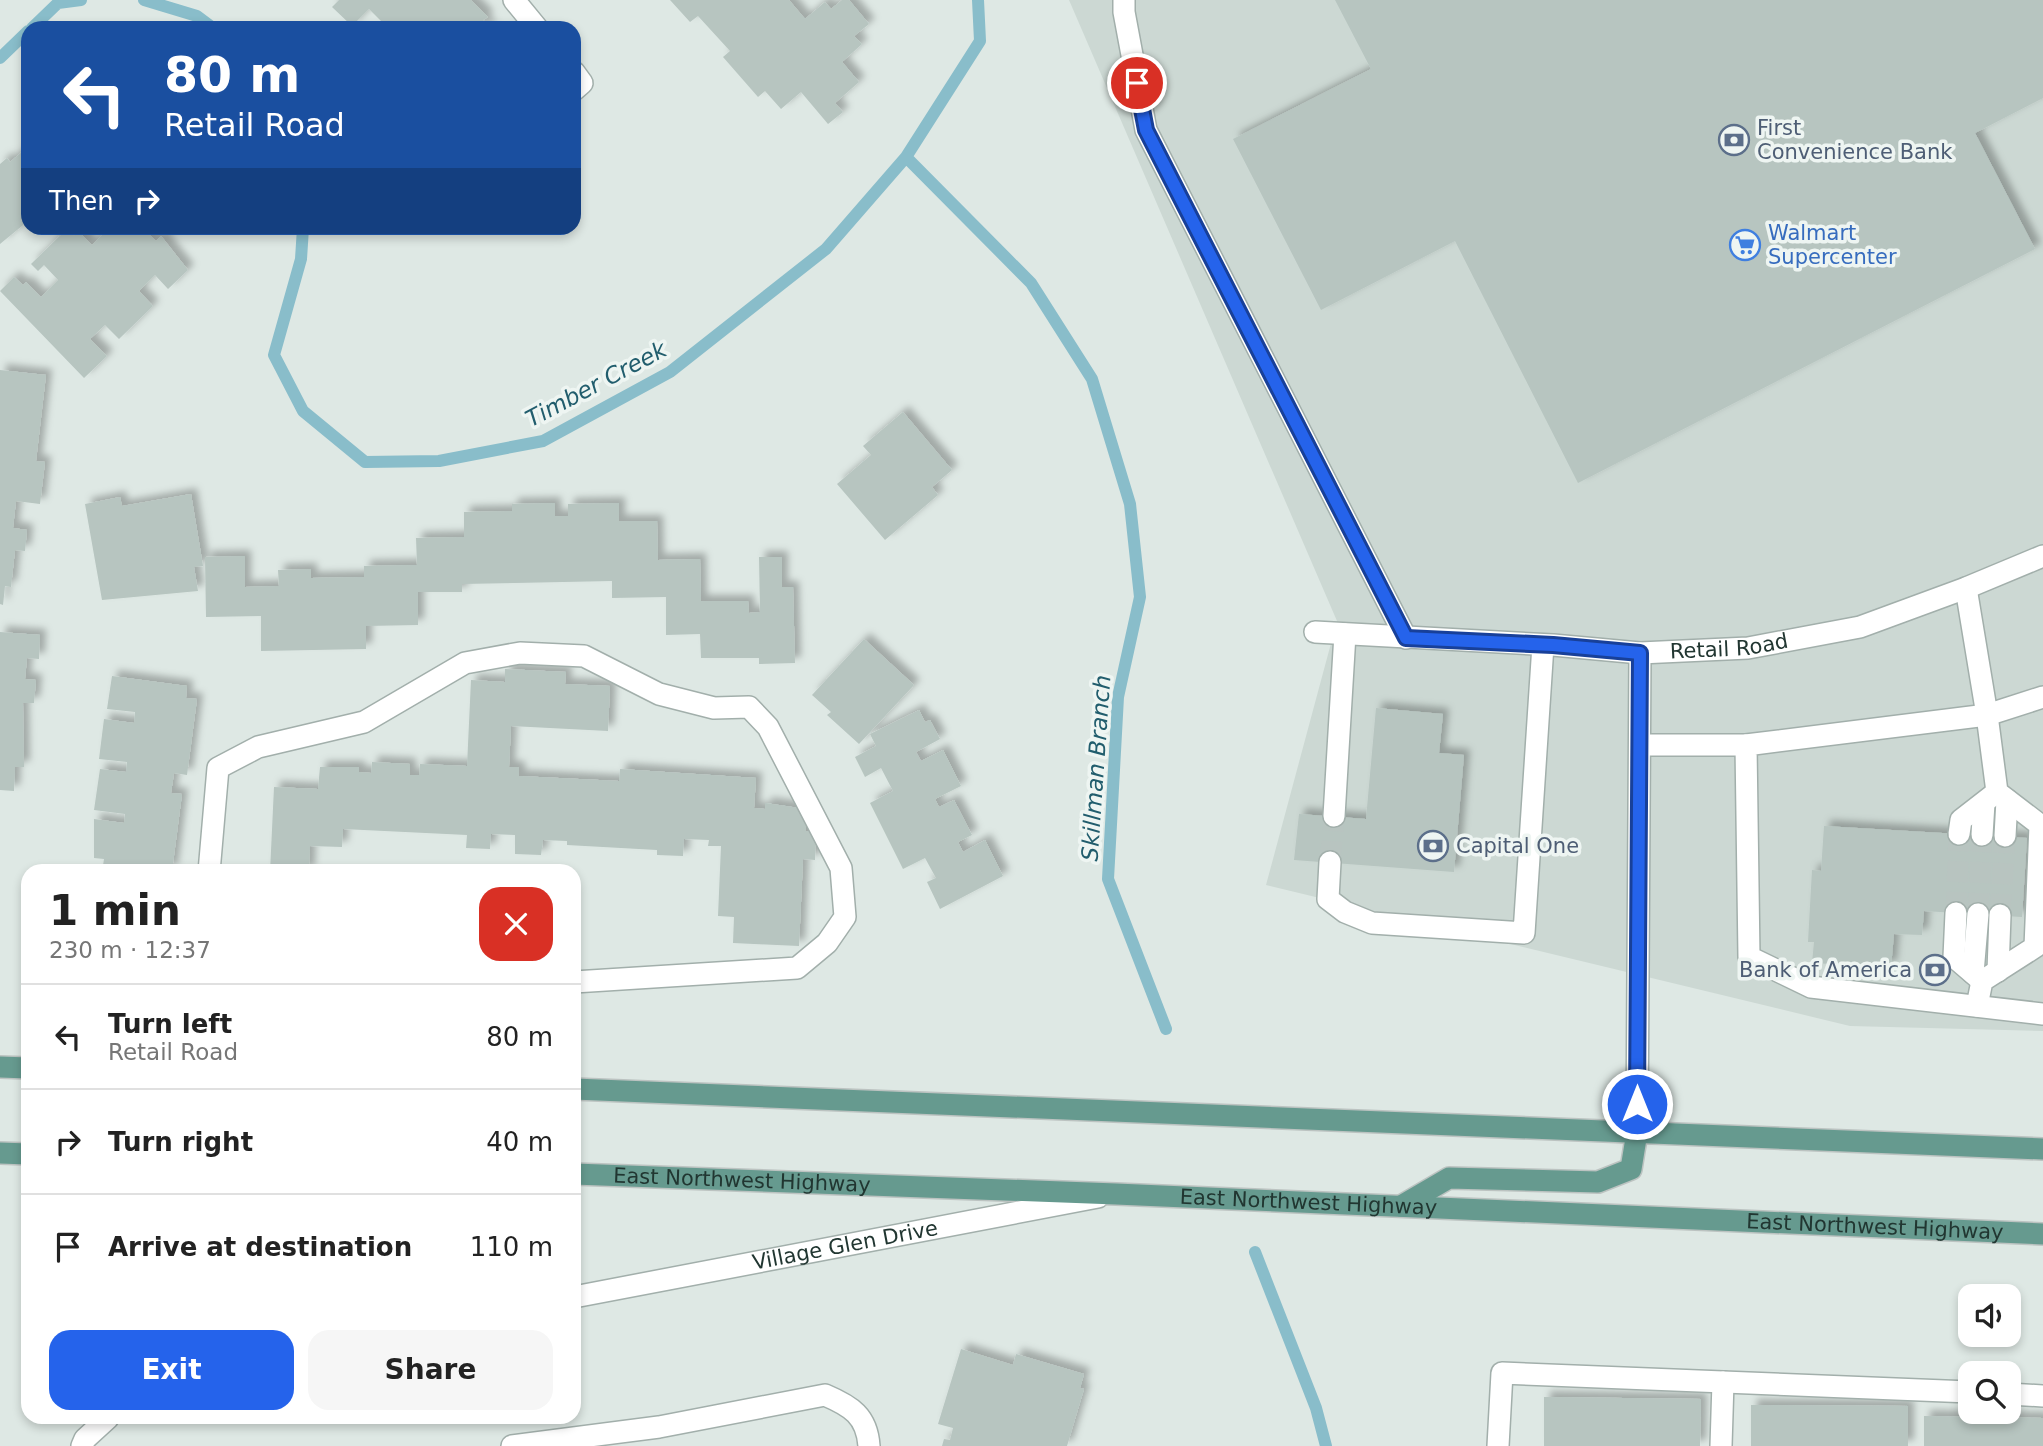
<!DOCTYPE html>
<html lang="en">
<head>
<meta charset="utf-8">
<style>
	body { margin:0; font-family:"DejaVu Sans",sans-serif; background:#f6f6f6; color:#222; height:100vh; display:flex; flex-direction:column; font-size:26px; white-space:nowrap }
	* { box-sizing:border-box; margin:0 }
	p { font-size:23px; color:#767676 }
	.icon { flex:none; width:38px; height:38px; fill:none; stroke:currentColor; stroke-width:2; stroke-linecap:round; stroke-linejoin:round }
	.map { position:relative; flex:1; overflow:hidden }
	.sheet { position:absolute; left:21px; top:864px; width:560px; height:560px; display:flex; flex-direction:column; background:#fff; border-radius:21px; box-shadow:0 4px 10px #0003 }
	.sheet>* { flex:none }
	.banner { position:absolute; left:21px; top:21px; width:560px; height:214px; border-radius:21px; box-shadow:0 4px 10px #0003; background:#1a4fa0; color:#fff; overflow:hidden }
	.buttons { position:absolute; left:1958px; top:1284px; display:grid; gap:14px }
	.buttons a { display:grid; place-items:center; width:63px; height:63px; border-radius:14px; background:#fff; box-shadow:0 4px 10px #0003; font-size:35px }
	.pin { position:absolute; display:grid; place-items:center; width:60px; height:60px; color:#fff; margin:-30px; border:4px solid #fff; border-radius:50%; box-shadow:0 2px 7px #0007 }
	.me { position:absolute; width:77px; margin:-38px; rotate:0deg; stroke-linejoin:round; filter:drop-shadow(0 0 5px #0008) }
	.turn { display:flex; align-items:center; gap:24px; height:147px; padding:0 28px; font-size:32px }
	.turn .icon { width:91px; height:91px; stroke-width:2.5 }
	.turn b { display:block; font-size:49px; line-height:60px }
	.then { display:flex; align-items:center; height:66px; padding:0 28px; background:#0003; gap:14px; font-size:26px }
	.round { display:grid; place-items:center; flex:none; width:74px; height:74px; border-radius:21px; background:#f6f6f6 }
	.head { display:flex; align-items:center; justify-content:space-between; height:119px; padding:0 28px }
	h1 { font-size:42px; font-weight:700; line-height:52px }
	.action { display:flex; gap:14px; margin-top:auto; padding:14px 28px }
	.action a { flex:1; height:80px; border-radius:21px; background:#2563eb; color:#fff; font-size:28px; font-weight:700; line-height:80px; text-align:center }
	.action a+a { background:#f6f6f6; color:#222 }
	ul { padding:0; list-style:none }
	li { display:flex; align-items:center; gap:21px; height:105px; padding:0 28px; border-top:2px solid #e0e0e0 }
	li div { flex:1 }
	li b { display:block; font-size:26px }
	li em { font-style:normal }
	.map>svg:first-child { display:block }
	.built { fill:#ccd8d3 }
	.lines { fill:none; stroke-linecap:round; stroke-linejoin:round }
	.stream { stroke:#89bdca; stroke-width:12 }
	.building { fill:#b7c5c0; filter:url(#shadow) }
	.minor-tunnel { stroke:#b8c4c0; stroke-width:21; stroke-dasharray:21 10; stroke-linecap:butt }
	.minor-casing { stroke:#a2afab; stroke-width:24 }
	.major-casing { stroke:#bcc3c1; stroke-width:24 }
	.minor { stroke:#fff; stroke-width:21 }
	.major { stroke:#669a8f; stroke-width:21 }
	.route-casing { stroke:#184099; stroke-width:18 }
	.route { stroke:#2563eb; stroke-width:12 }
	.labels { text-anchor:middle; stroke-width:7; stroke-linejoin:round; paint-order:stroke }
	.service-label { font-size:21px; fill:#4e5e75; stroke:#eef5f2; text-anchor:start }
	.shop-label { font-size:21px; fill:#366cbe; stroke:#eef5f2; text-anchor:start }
	.street-label { font-size:21px; fill:#213631; stroke:#eef5f2 }
	.water-label { font-size:23px; font-style:italic; fill:#215d6d; stroke:#eef5f2 }
</style>
</head>
<body>
<div class="map">
<svg width="2043" height="1446" viewBox="0 0 2043 1446">
	<defs>
		<filter id="shadow"><feDropShadow dx="6" dy="-6" stdDeviation="3.5" flood-color="#0004"/></filter>
	</defs>
	<rect width="100%" height="100%" fill="#dee8e4"/>
	<path class="built" d="M1069 0H2043V1031L1850 1026 1266 885 1337 621Z"/>
	<g class="lines">
		<path class="stream" d="M144 0 197 16 213 28
			M32 28 58 3 81 0
			M0 58 28 31
			M906 157 1031 283 1092 379 1130 504 1140 597 1118 697 1108 879 1166 1029
			M303 228 301 259 274 355 303 411 365 462 439 461 543 441 670 372 826 249 906 157 980 41 978 0
			M1255 1252 1316 1408 1326 1446"/>
	</g>
	<path class="building" d="M339 0H471L488 17 483 20 492 28H394L392 26 388 28 369 9 352 26 332 7Z
		M670 0H789L805 19 825 2 831 9 842 0H849L869 24 854 36 862 44 842 62 859 82 835 103 843 112 828 124 801 92 781 109 765 91 758 97 723 57 730 51 698 16 690 22Z
		M1335 0H2043V98L1975 133 2035 249 1578 483 1455 241 1321 310 1233 139 1371 69Z
		M28 147V221L0 244V164L7 158 10 162Z
		M109 228H142L156 241 161 236 188 270 168 289 155 275 139 291 153 306 119 339 105 325 90 339 107 356 84 378 0 291 14 277 23 285 26 282 41 297 58 280 44 265 38 271 31 264 67 229 74 236 79 232 92 245Z
		M0 370 46 375 36 461 45 462 40 504 16 501 13 528 27 530 25 551 15 550 11 587 5 586 3 605 0 604Z
		M903 412 952 470 932 487 938 495 885 540 837 484 871 455 863 446Z
		M191 494 203 566 194 567 198 591 102 600 85 504 120 497 122 506Z
		M555 503V516H568V504L619 503V521H657L658 560 700 559 701 601H748L749 613 760 612 759 557H782V587H793L795 663 759 664V658H701L700 634 666 635V597L612 598V581L462 584V592H418V625L366 626V649L261 651V616L206 617 205 557 245 556V587L279 586 278 570 311 569V578L364 577V566L417 565 416 538 464 537V512L512 511V504Z
		M0 632 40 635 39 659 27 658 25 679 36 680 34 703H23L24 767H15L14 791 0 790Z
		M864 639 914 685 859 744 827 715 831 712 812 695Z
		M505 669 566 672 565 684 610 686 608 731 511 726 509 767H519V776L619 781 620 769 756 778 754 808 765 809V803L806 809V831H816L815 860 803 859 799 946 733 943 734 917 718 916 721 846H708L709 840 684 839 683 856 657 855V850L567 845V841L543 840 541 855 515 854V835L491 834 490 849 466 848 467 835 343 829 342 847 310 846 309 872H270L274 787 318 789 320 767H359V772L371 773 372 762 410 764V775H419L420 764 467 766 471 680 505 682Z
		M112 676 187 686 186 698 197 699 187 775 174 773 171 793 182 794 172 871 148 867 147 872H102L104 859 94 858V819L124 823 125 814 94 810 100 769 126 772 127 762 99 759 104 719 134 723 135 712 107 709Z
		M1376 708 1443 714 1439 753 1464 755 1454 872 1294 860 1299 814 1366 819Z
		M919 710 925 722 930 720 940 739 916 752 921 761 943 750 961 786 935 799 939 807 954 800 972 835 958 842 963 852 985 840 1003 876 940 909 927 882 936 878 925 858 903 869 870 803 893 791 881 768 865 777 855 757 876 746 870 734Z
		M1824 826 2027 838 2022 917 1924 911 1922 935 1894 934 1891 967 1812 963 1814 942H1808L1812 870 1821 871Z
		M961 1349 1013 1365 1016 1354 1084 1374 1080 1388 1084 1389 1067 1446H942L944 1439 950 1440 953 1428 938 1424Z
		M1544 1397 1701 1399 1700 1446H1544Z
		M1751 1405 1908 1406V1446H1751Z
		M1924 1416 2043 1418V1446H1924Z"/>
	<g class="lines">
		<path class="minor-tunnel" d="M1330 862 1334 816
			M1956 913 1959 834
			M1978 914 1982 835
			M2000 915 2005 836"/>
		<g class="minor-casing">
			<g id="minor">
				<path d="M514 0 537 28"/>
				<path d="M1124 0V12L1146 130 1406 638"/>
				<path d="M574 72 582 83 574 90"/>
				<path d="M1966 588 1987 715 1997 792 2040 825 2035 947 1982 981 1977 1006"/>
				<path id="s1" d="M1315 632 1553 645 1640 653 1748 648 1860 627 1966 588 2043 556"/>
				<path d="M2043 697 1987 715 1746 745 1749 957 1811 987 2043 1014"/>
				<path d="M1640 745H1746"/>
				<path d="M1334 816 1345 634"/>
				<path d="M1959 834 1961 820 1997 792"/>
				<path d="M1982 835 1984 803"/>
				<path d="M2005 836 2007 800"/>
				<path d="M1330 862 1328 899 1345 912 1372 923 1524 933 1543 645"/>
				<path d="M209 872 218 768 258 747 364 722 465 663 520 653 584 656 659 694 714 708 749 707 768 727 841 868 845 917 827 943 797 968 574 982"/>
				<path d="M1956 913 1954 957 1982 981"/>
				<path d="M1998 971 2000 915"/>
				<path d="M1973 973 1978 914"/>
				<path d="M1637 1132 1640 653"/>
				<path id="s2" d="M574 1297 1098 1197"/>
				<path d="M2009 1394 2043 1396"/>
				<path d="M82 1446 85 1439 108 1418"/>
				<path d="M512 1446 659 1427 825 1395C851 1406 867 1416 869 1446"/>
				<path d="M1498 1446 1502 1373 1970 1392"/>
				<path d="M1721 1446 1723 1382"/>
			</g>
		</g>
		<g class="major-casing">
			<g id="major">
				<path d="M0 1067 28 1068"/>
				<path d="M574 1089 2043 1149"/>
				<path d="M0 1153 28 1154"/>
				<path id="s3" d="M574 1174 1116 1194 2043 1234"/>
				<path d="M1401 1206 1449 1178 1598 1182 1631 1169 1637 1132"/>
			</g>
		</g>
		<use href="#minor" class="minor"/>
		<use href="#major" class="major"/>
	</g>
	<g class="lines">
		<g class="route-casing">
			<path id="route" d="M1137 83 1146 130 1406 638 1553 645 1640 653 1637 1104"/>
		</g>
		<use href="#route" class="route"/>
	</g>
	<defs>
		<g id="bank-ring" transform="scale(1.575)"><circle r="9.5" fill="#eef5f2" stroke="#5c6f8a" stroke-width="1.5"/><path d="M-6-4H6V4H-6ZM0-2.3a2.3 2.3 0 1 0 0 4.6a2.3 2.3 0 1 0 0-4.6Z" fill="#5c6f8a"/></g>
		<g id="supermarket-ring" transform="scale(1.575)"><circle r="9.5" fill="#eef5f2" stroke="#3f7fe0" stroke-width="1.5"/><path d="M-6-5.5h2.5l.6 2H6L4.5 2H-2.5L-4.4-4H-6ZM-1.5 3.2a1.3 1.3 0 1 0 .1 0ZM3 3.2a1.3 1.3 0 1 0 .1 0Z" fill="#3f7fe0"/></g>
	</defs>
	<g fill-rule="evenodd">
		<use href="#bank-ring" x="1734" y="140"/>
		<use href="#supermarket-ring" x="1745" y="245"/>
		<use href="#bank-ring" x="1433" y="846"/>
		<use href="#bank-ring" x="1935" y="970"/>
	</g>
	<g class="labels">
		<g class="service-label">
			<text x="1757" y="135">First<tspan x="1757" dy="24">Convenience Bank</tspan></text>
			<text x="1456" y="853">Capital One</text>
			<text x="1912" y="977" text-anchor="end">Bank of America</text>
		</g>
		<g class="shop-label">
			<text x="1768" y="240">Walmart<tspan x="1768" dy="24">Supercenter</tspan></text>
		</g>
		<g class="street-label">
			<text dy="7" stroke="none"><textPath href="#s1" startOffset="415">Retail Road</textPath></text>
			<text dy="7" stroke="none"><textPath href="#s3" startOffset="168">East Northwest Highway</textPath></text>
			<text dy="7" stroke="none"><textPath href="#s3" startOffset="735">East Northwest Highway</textPath></text>
			<text dy="7" stroke="none"><textPath href="#s3" startOffset="1302">East Northwest Highway</textPath></text>
			<text dy="7" stroke="none"><textPath href="#s2" startOffset="276">Village Glen Drive</textPath></text>
		</g>
		<g class="water-label">
			<text transform="translate(596 384) rotate(-28)" y="8">Timber Creek</text>
			<text transform="translate(1096 768) rotate(-86)" y="8">Skillman Branch</text>
		</g>
	</g>
</svg>
<div class="buttons">
<a><svg class="icon" aria-label="sound" viewBox="0 0 24 24"><path d="M4 9h4l5-4v14l-5-4H4zM17 9q2 3 0 6"/></svg></a>
<a><svg class="icon" aria-label="search" viewBox="0 0 24 24"><circle cx="10" cy="10" r="6"/><path d="M15 15l6 6"/></svg></a>
</div>
<div class="pin" style="left:1137px;top:83px;background:#d93025"><svg class="icon" aria-label="arrive" viewBox="0 0 24 24"><path d="M6 21V4h12l-3 4 3 4H6"/></svg></div>
<svg class="me" style="left:1637px;top:1104px" viewBox="-20 -20 40 40"><circle r="17" fill="#2563eb" stroke="#fff" stroke-width="3"/><path d="M0-11L8 9 0 5-8 9z" fill="#fff"/></svg>
<div class="banner">
<div class="turn"><svg class="icon" aria-label="left" viewBox="0 0 24 24"><path d="M17 20v-9H6M10 6l-5 5 5 5"/></svg><div><b>80 m</b>Retail Road</div></div>
<div class="then">Then<svg class="icon" aria-label="right" viewBox="0 0 24 24"><path d="M7 20v-9h11M14 6l5 5-5 5"/></svg></div>
</div>
<section class="sheet">
<div class="head"><div><h1>1 min</h1><p>230 m · 12:37</p></div><a class="round" style="background:#d93025;color:#fff"><svg class="icon" aria-label="close" viewBox="0 0 24 24"><path d="M6 6l12 12M18 6L6 18"/></svg></a></div>
<ul>
<li><svg class="icon" aria-label="left" viewBox="0 0 24 24"><path d="M17 20v-9H6M10 6l-5 5 5 5"/></svg><div><b>Turn left</b><p>Retail Road</p></div><em>80 m</em></li>
<li><svg class="icon" aria-label="right" viewBox="0 0 24 24"><path d="M7 20v-9h11M14 6l5 5-5 5"/></svg><div><b>Turn right</b></div><em>40 m</em></li>
<li><svg class="icon" aria-label="arrive" viewBox="0 0 24 24"><path d="M6 21V4h12l-3 4 3 4H6"/></svg><div><b>Arrive at destination</b></div><em>110 m</em></li>
</ul>
<div class="action"><a>Exit</a><a>Share</a></div>
</section>
</div>
</body>
</html>
